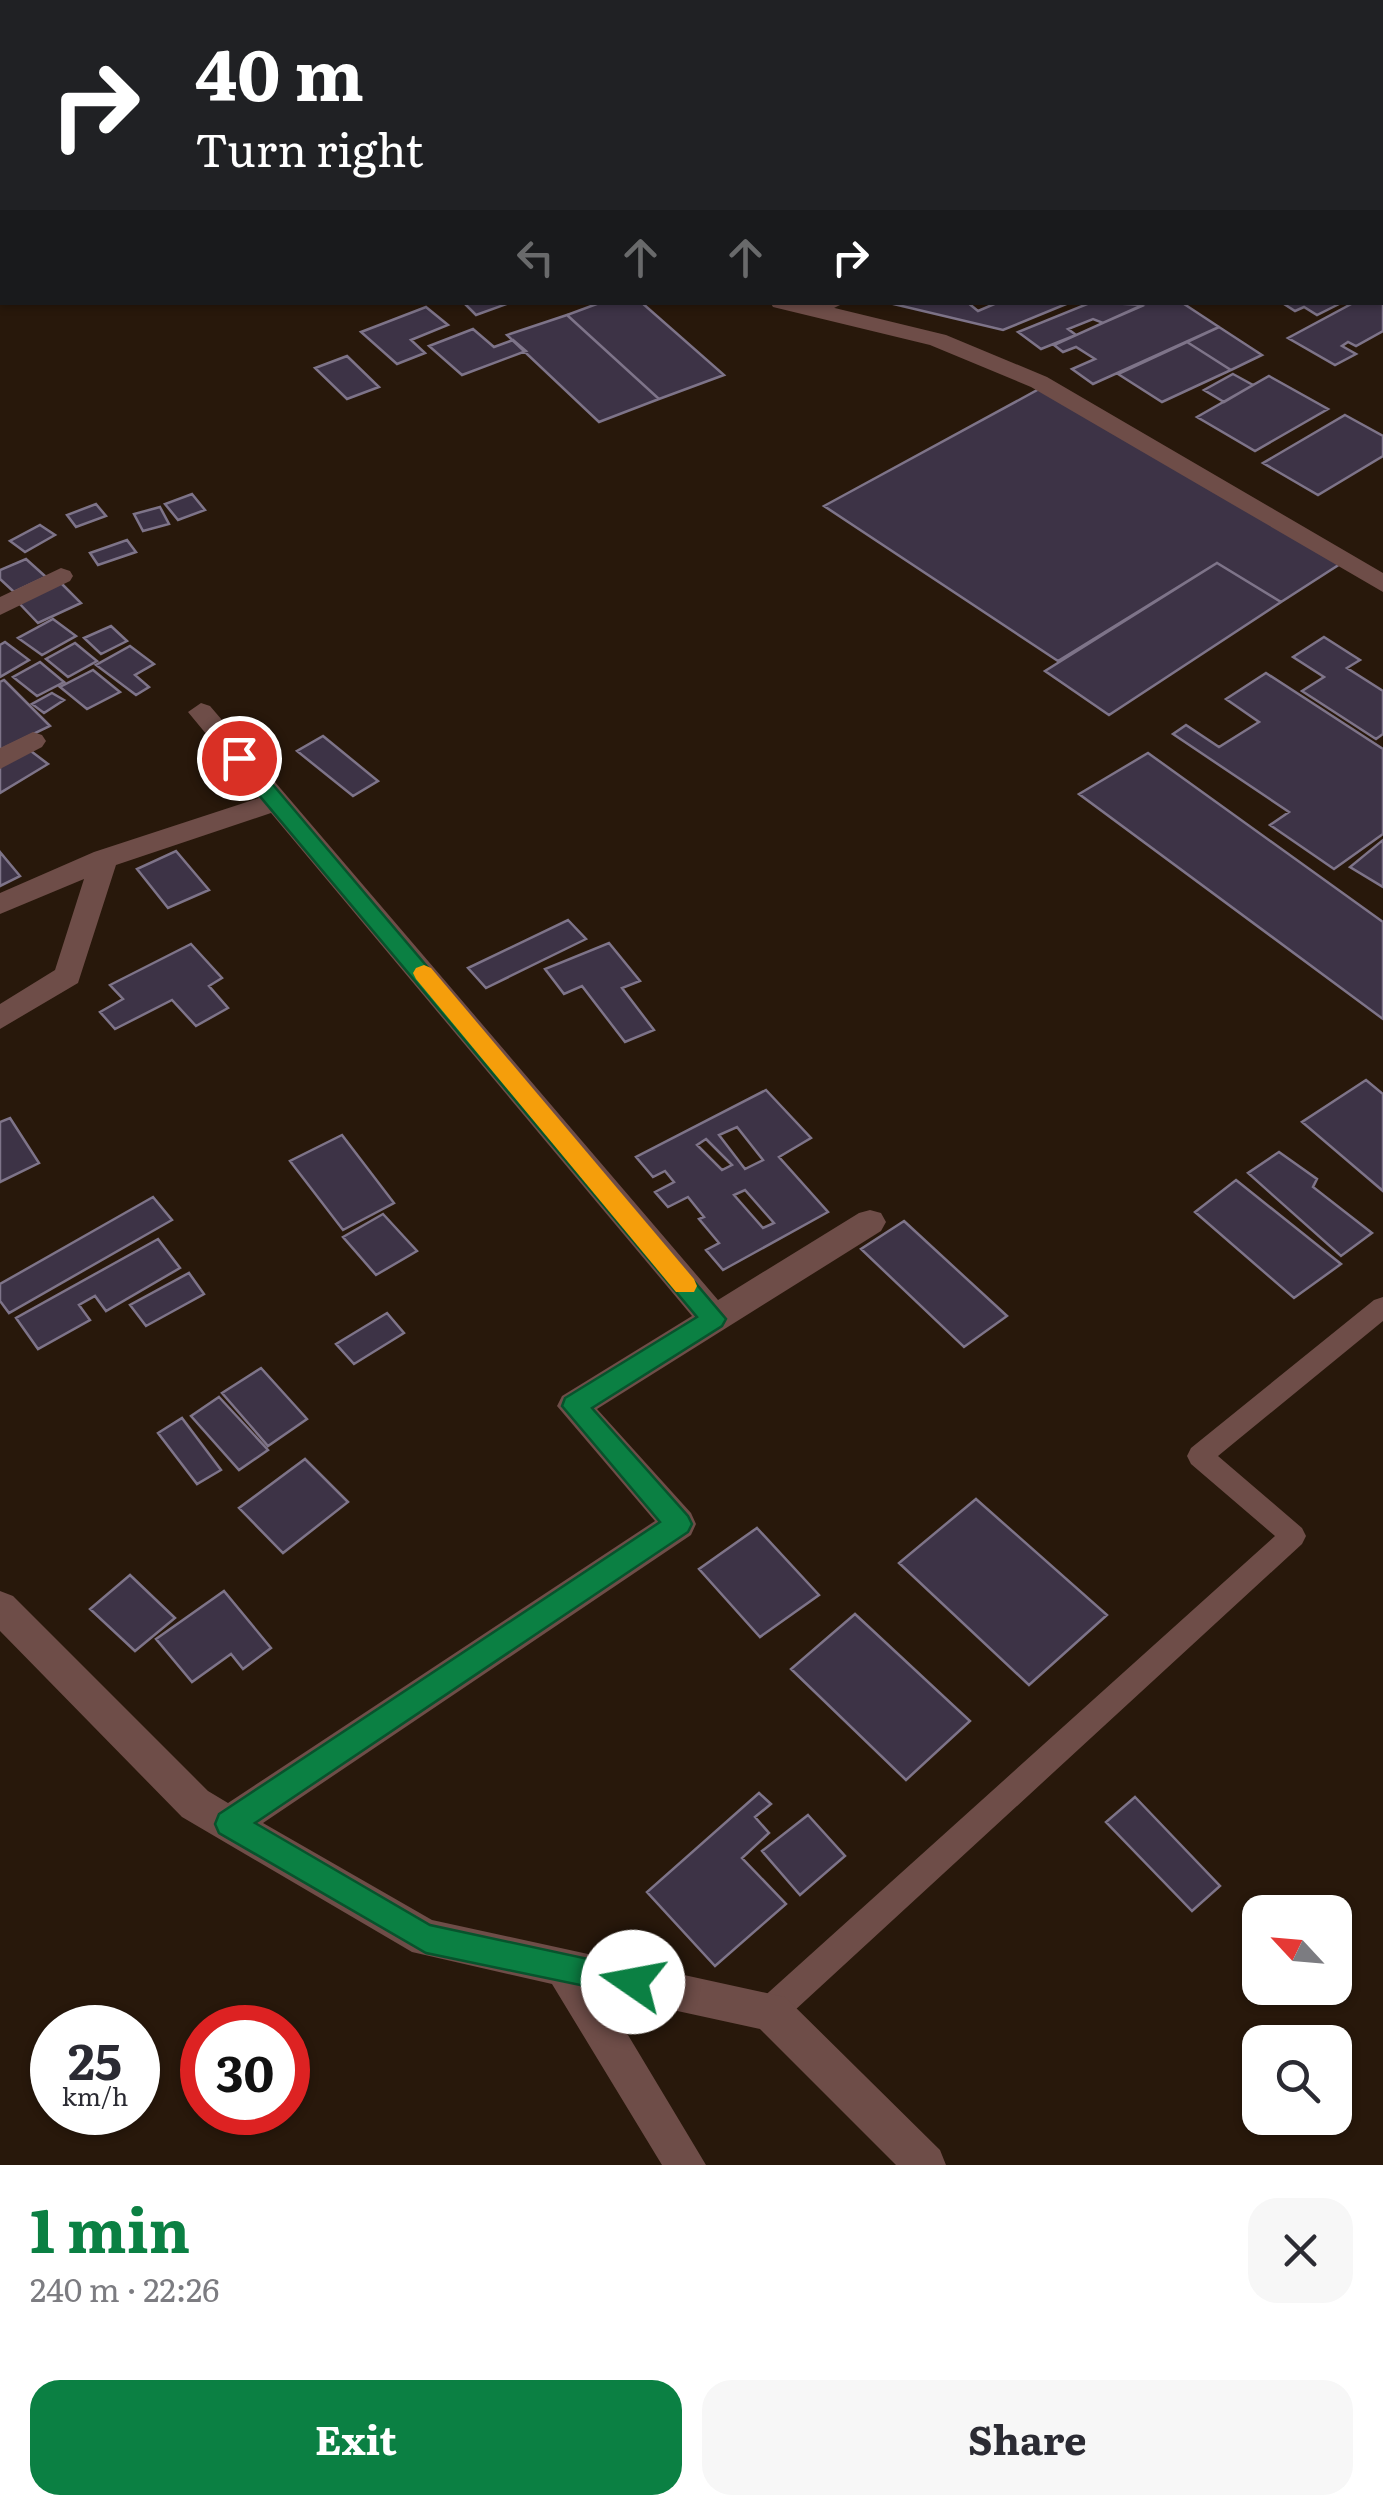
<!DOCTYPE html>
<html lang="en">
<head>
<meta charset="utf-8">
<style>
	body { margin:0; font-family:Literata,serif; background:#f7f7f7; color:#2b2b33; height:100vh; display:flex; flex-direction:column; font-size:38px; white-space:nowrap }
	* { box-sizing:border-box; margin:0 }
	p { font-size:32px; color:#7c7c81 }
	.icon { flex:none; width:55px; height:55px; fill:none; stroke:currentColor; stroke-width:2; stroke-linecap:round; stroke-linejoin:round }
	.map { position:relative; height:2165px; overflow:hidden }
	.panel { display:flex; flex-direction:column; background:#fff; flex:1 }
	.panel>* { flex:none }
	.banner { position:absolute; left:0px; top:0px; width:1385px; height:305px; box-shadow:0 2px 8px #0004; background:#202124; color:#fff; overflow:hidden }
	.needle { width:65px; rotate:296deg }
	.buttons { position:absolute; left:1242px; top:1895px; display:grid; gap:20px }
	.buttons a { display:grid; place-items:center; width:110px; height:110px; border-radius:20px; background:#fff; box-shadow:0 2px 8px #0004; font-size:50px }
	.speed { position:absolute; left:30px; top:2005px; display:flex; gap:20px; font-size:50px; font-weight:700; text-align:center }
	.speed>* { display:grid; place-content:center; width:130px; height:130px; border-radius:50%; background:#fff; box-shadow:0 2px 8px #0004; line-height:1 }
	.speed small { font-size:25px; font-weight:400 }
	.speed .limit { border:15px solid #d22; background:#fff; color:#111 }
	.pin { position:absolute; display:grid; place-items:center; width:85px; height:85px; color:#fff; margin:-42px; border:5px solid #fff; border-radius:50%; box-shadow:0 2px 10px #0007 }
	.me { position:absolute; width:110px; margin:-55px; rotate:282deg; stroke-linejoin:round; filter:drop-shadow(0 0 8px #0008) }
	.turn { display:flex; align-items:center; gap:35px; height:210px; padding:0 30px; font-size:45px }
	.turn .icon { width:130px; height:130px; stroke-width:2.5 }
	.turn b { display:block; font-size:70px; line-height:85px }
	.lanes { display:flex; align-items:center; height:95px; padding:0 30px; background:#0003; justify-content:center; gap:50px; direction:ltr }
	.lanes .off { opacity:.35 }
	.round { display:grid; place-items:center; flex:none; width:105px; height:105px; border-radius:30px; background:#f7f7f7 }
	.headline { display:flex; align-items:center; justify-content:space-between; height:170px; padding:0 30px }
	h1 { font-size:60px; font-weight:700; line-height:75px; color:#0b8043 }
	.primary-button { display:flex; gap:20px; margin-top:auto; padding:20px 30px }
	.primary-button a { flex:1; height:115px; border-radius:30px; background:#0b8043; color:#fff; font-size:40px; font-weight:700; line-height:115px; text-align:center }
	.primary-button a+a { background:#f7f7f7; color:#2b2b33 }
	.map>svg:first-child { display:block }
	.building { fill:#3d3346; stroke:#7e7489; stroke-width:2.5; fill-rule:evenodd }
	.lines { fill:none; stroke-linecap:round; stroke-linejoin:round }
	.lane { fill:#6e4d48; fill-rule:evenodd }
	.street { fill:#6e4d48; fill-rule:evenodd }
	.route { fill:#0b8043; stroke:#07532c; stroke-width:2.5 }
	.slow { fill:#f59e0b }
</style>
</head>
<body>
<div class="map">
<svg width="1383" height="2165" viewBox="0 0 1383 2165">
	<rect width="100%" height="100%" fill="#28180b"/>
	<path class="building" d="M1383 301V331L1356 346 1348 342 1342 346 1356 354 1335 365 1288 338 1355 302Z
		M463 302H512L476 315Z
		M602 302H641L724 375 659 399 567 315Z
		M885 302H967L978 311 999 302H1071L1003 330Z
		M1092 302 1144 305 1103 323 1093 319 1068 329 1076 335 1041 349 1018 332Z
		M1149 302H1181L1219 327 1093 384 1072 369 1095 359 1076 347 1063 352 1054 345Z
		M1281 302H1343L1317 315 1304 307 1295 311Z
		M426 307 448 325 411 340 425 353 397 364 361 332Z
		M567 315 659 399 599 422 507 335Z
		M1219 327 1262 355 1231 370 1187 342Z
		M473 329 494 347 513 340 526 351 462 375 429 346Z
		M1187 342 1231 370 1162 402 1118 374Z
		M347 356 379 387 347 399 315 368Z
		M1233 374 1253 385 1224 402 1204 390Z
		M1269 376 1328 409 1255 451 1197 417Z
		M1041 388 1340 564 1281 602 1217 563 1058 661 824 506Z
		M1345 415 1383 436V456L1318 495 1263 463Z
		M192 494 205 510 178 520 165 504Z
		M96 504 106 516 76 527 67 515Z
		M160 507 169 524 143 531 134 514Z
		M40 525 55 535 25 552 10 541Z
		M127 540 136 552 98 565 90 553Z
		M26 559 46 577 14 592 0 579V570Z
		M1217 563 1281 602 1109 715 1045 671Z
		M60 582 81 603 38 623 17 601Z
		M53 619 76 636 42 655 18 638Z
		M111 626 127 641 101 654 84 638Z
		M1324 637 1360 660 1347 668 1383 691V734L1376 739 1302 691 1324 677 1293 657Z
		M5 642 29 660 0 677V645Z
		M75 643 97 661 68 677 46 659Z
		M130 646 154 664 135 675 149 687 136 695 96 665Z
		M40 662 64 682 37 696 13 677Z
		M93 670 120 692 87 709 60 687Z
		M1266 673 1383 749V834L1334 869 1270 825 1289 812 1173 734 1186 725 1219 747 1259 722 1226 699Z
		M4 680 50 726 0 750V682Z
		M52 693 64 700 44 713 32 704Z
		M323 736 378 781 353 796 297 751Z
		M19 742 48 764 0 793V753Z
		M1148 753 1383 922V1019L1079 794Z
		M1383 840V887L1350 867Z
		M176 851 209 890 168 908 137 869Z
		M0 852 20 876 0 886Z
		M568 920 586 939 486 988 468 968Z
		M609 943 640 981 622 988 654 1030 625 1042 582 986 564 994 545 969Z
		M191 944 222 978 209 986 228 1008 196 1026 172 1000 115 1029 100 1012 123 999 110 985Z
		M1366 1080 1383 1094V1191L1302 1122Z
		M766 1090 811 1138 779 1157 828 1212 723 1270 706 1250 719 1243 699 1219 704 1217 688 1197 668 1207 655 1192 674 1182 665 1171 653 1177 636 1157ZM737 1127 763 1160 745 1169 719 1135ZM706 1139 732 1165 722 1170 697 1145ZM745 1190 774 1223 763 1228 734 1195Z
		M10 1118 39 1163 0 1182V1122Z
		M342 1135 394 1203 343 1230 290 1161Z
		M1279 1152 1317 1179 1313 1187 1372 1233 1341 1256 1248 1173Z
		M1236 1180 1341 1264 1294 1298 1195 1212Z
		M153 1197 172 1220 9 1313 0 1301V1284Z
		M383 1214 417 1251 376 1275 343 1237Z
		M904 1221 1007 1316 964 1347 861 1249Z
		M158 1239 180 1268 106 1311 95 1296 79 1305 90 1320 38 1349 16 1318Z
		M189 1273 204 1294 146 1326 130 1305Z
		M387 1313 404 1333 354 1364 336 1344Z
		M261 1368 307 1419 268 1446 222 1393Z
		M219 1397 268 1450 239 1470 191 1416Z
		M182 1418 221 1470 197 1484 158 1433Z
		M305 1459 348 1502 283 1553 239 1508Z
		M976 1499 1107 1615 1029 1685 899 1563Z
		M757 1528 819 1595 760 1637 699 1569Z
		M130 1575 175 1618 135 1651 90 1609Z
		M224 1591 271 1648 243 1669 231 1654 192 1682 156 1639Z
		M855 1614 970 1721 906 1780 791 1669Z
		M759 1793 771 1804 755 1817 769 1833 742 1858 786 1904 715 1966 647 1892Z
		M1135 1797 1220 1886 1192 1911 1106 1822Z
		M808 1815 845 1856 800 1895 762 1851Z"/>
	<g class="lines">
		<path class="lane" d="M436 0H453L454 2H438Z
			M1382 86H1383V94H1382Z
			M1382 267H1383V277H1382Z
			M823 302H846L822 314H810V308Z
			M1383 1297V1321L1218 1456 1302 1528 1306 1536 1302 1544 782 2022 771 2026 760 2022 756 2011 760 2000 1275 1536 1191 1464 1187 1456 1191 1448 1374 1300Z"/>
		<path class="street" d="M100 0H121L122 2H101Z
			M770 302H810L946 335 1047 377 1383 573V592L1031 387 930 345 773 307Z
			M61 568 70 571 73 576 70 581 0 615V597Z
			M201 703 210 706 718 1300 859 1213 870 1210 881 1213 886 1222 881 1231 597 1409 691 1513 696 1524 691 1535 263 1823 432 1920 785 1997 940 2150 946 2165H896L760 2029 604 1995 706 2165H662L552 1984 412 1952 182 1817 0 1631V1591L13 1596 208 1791 228 1803 655 1521 557 1406 562 1396 692 1316 271 813 116 865 78 983 0 1029V1004L55 970 84 879 0 914V893L94 852 259 798 188 712Z
			M33 732 42 735 46 741 42 747 0 769V748Z"/>
	</g>
	<path class="route" d="M239 751 246 753 726 1319 722 1326 592 1408 688 1516 692 1524 688 1532 255 1823 430 1925 644 1971 648 1982 644 1992 633 1996 426 1953 219 1833 215 1824 219 1814 660 1522 562 1406 565 1398 697 1317 232 763 229 758Z"/>
	<path class="slow" d="M424 965 431 968 694 1279 697 1286 694 1292H676L416 979 413 973 416 968Z"/>
</svg>
<div class="buttons">
<a><svg class="needle" viewBox="-14 -14 28 28"><path d="M0-13l5 13h-10z" fill="#e53935"/><path d="M0 13l5-13h-10z" fill="#7c7c81"/></svg></a>
<a><svg class="icon" aria-label="search" viewBox="0 0 24 24"><circle cx="10" cy="10" r="6"/><path d="M15 15l6 6"/></svg></a>
</div>
<div class="speed"><div>25<small>km/h</small></div><div class="limit">30</div></div>
<div class="pin" style="left:239px;top:758px;background:#d93025"><svg class="icon" aria-label="arrive" viewBox="0 0 24 24"><path d="M6 21V4h12l-3 4 3 4H6"/></svg></div>
<svg class="me" style="left:633px;top:1982px" viewBox="-20 -20 40 40"><circle r="19" fill="#fff"/><path d="M0-13L10 11 0 6-10 11z" fill="#0b8043"/></svg>
<div class="banner">
<div class="turn"><svg class="icon" aria-label="right" viewBox="0 0 24 24"><path d="M7 20v-9h11M14 6l5 5-5 5"/></svg><div><b>40 m</b>Turn right</div></div>
<div class="lanes"><svg class="icon off" aria-label="left" viewBox="0 0 24 24"><path d="M17 20v-9H6M10 6l-5 5 5 5"/></svg><svg class="icon off" aria-label="ahead" viewBox="0 0 24 24"><path d="M12 20V5M6 11l6-6 6 6"/></svg><svg class="icon off" aria-label="ahead" viewBox="0 0 24 24"><path d="M12 20V5M6 11l6-6 6 6"/></svg><svg class="icon" aria-label="right" viewBox="0 0 24 24"><path d="M7 20v-9h11M14 6l5 5-5 5"/></svg></div>
</div>
</div>
<section class="panel">
<div class="headline"><div><h1>1 min</h1><p>240 m · 22:26</p></div><a class="round"><svg class="icon" aria-label="close" viewBox="0 0 24 24"><path d="M6 6l12 12M18 6L6 18"/></svg></a></div>
<div class="primary-button"><a>Exit</a><a>Share</a></div>
</section>
</body>
</html>
